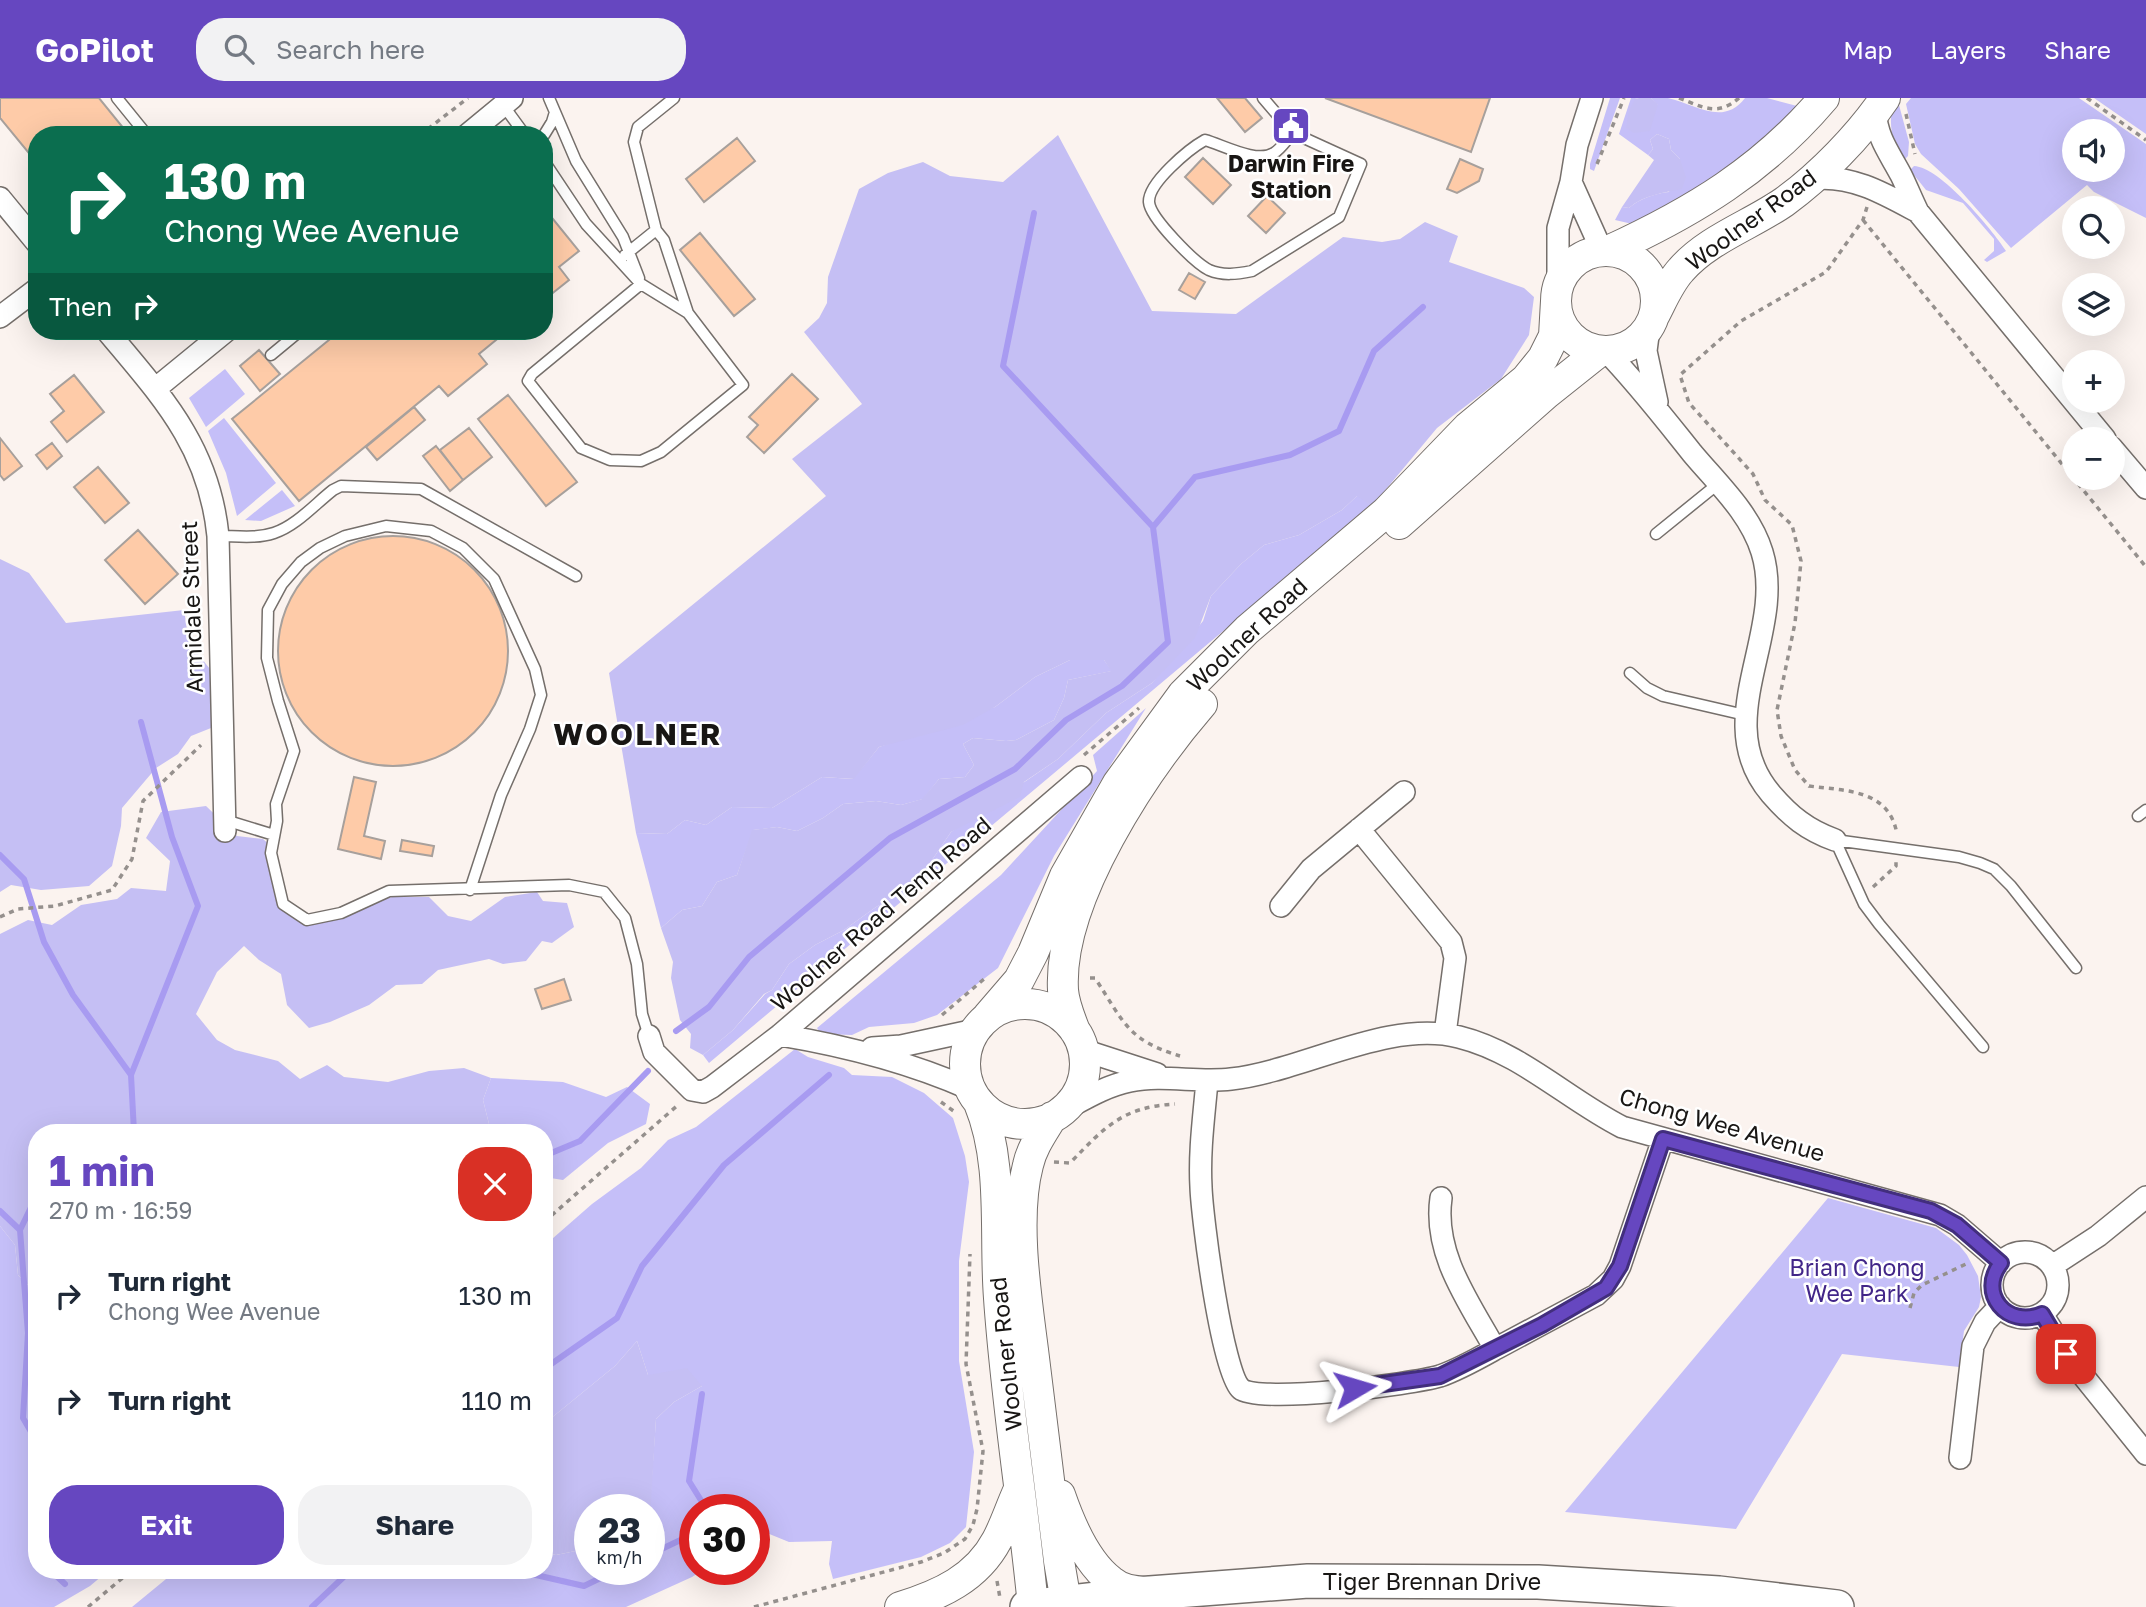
<!DOCTYPE html>
<html lang="en">
<head>
<meta charset="utf-8">
<style>
	body { margin:0; font-family:"Golos Text",sans-serif; background:#f2f2f3; color:#1f2937; height:100vh; display:flex; flex-direction:column; font-size:26px; white-space:nowrap }
	* { box-sizing:border-box; margin:0 }
	p { font-size:23px; color:#747a83 }
	.icon { flex:none; width:38px; height:38px; fill:none; stroke:currentColor; stroke-width:2; stroke-linecap:round; stroke-linejoin:round }
	.map { position:relative; flex:1; overflow:hidden }
	.drawer { position:absolute; left:28px; top:1026px; width:525px; height:455px; display:flex; flex-direction:column; background:#fff; border-radius:28px; box-shadow:0 7px 28px #0002 }
	.drawer>* { flex:none }
	.guide { position:absolute; left:28px; top:28px; width:525px; height:214px; border-radius:28px; box-shadow:0 7px 28px #0002; background:#0b6e4f; color:#fff; overflow:hidden }
	.fabs { position:absolute; left:2062px; top:21px; display:grid; gap:14px }
	.fabs a { display:grid; place-items:center; width:63px; height:63px; border-radius:50%; background:#fff; box-shadow:0 7px 28px #0002; font-size:35px }
	.speed { position:absolute; left:574px; top:1396px; display:flex; gap:14px; font-size:35px; font-weight:700; text-align:center }
	.speed>* { display:grid; place-content:center; width:91px; height:91px; border-radius:50%; background:#fff; box-shadow:0 7px 28px #0002; line-height:1 }
	.speed small { font-size:18px; font-weight:400 }
	.speed .limit { border:10px solid #d22; background:#fff; color:#111 }
	.pin { position:absolute; display:grid; place-items:center; width:60px; height:60px; color:#fff; margin:-30px; border-radius:14px; box-shadow:0 4px 10px #0006 }
	.me { position:absolute; width:77px; margin:-38px; rotate:83deg; stroke-linejoin:round; filter:drop-shadow(0 0 5px #0008) }
	.turn { display:flex; align-items:center; gap:24px; height:147px; padding:0 21px; font-size:32px }
	.turn .icon { width:91px; height:91px; stroke-width:2.5 }
	.turn b { display:block; font-size:49px; line-height:60px }
	.then { display:flex; align-items:center; height:66px; padding:0 21px; background:#0003; gap:14px; font-size:26px }
	.round { display:grid; place-items:center; flex:none; width:74px; height:74px; border-radius:28px; background:#f2f2f3 }
	.summary { display:flex; align-items:center; justify-content:space-between; height:119px; padding:0 21px }
	h1 { font-size:42px; font-weight:700; line-height:52px; color:#6647c0 }
	.primary-button { display:flex; gap:14px; margin-top:auto; padding:14px 21px }
	.primary-button a { flex:1; height:80px; border-radius:28px; background:#6647c0; color:#fff; font-size:28px; font-weight:700; line-height:80px; text-align:center }
	.primary-button a+a { background:#f2f2f3; color:#1f2937 }
	ul { padding:0; list-style:none }
	li { display:flex; align-items:center; gap:21px; height:105px; padding:0 21px }
	li div { flex:1 }
	li b { display:block; font-size:26px }
	li em { font-style:normal }
	header { display:flex; align-items:center; gap:42px; box-sizing:border-box; height:98px; padding:0 35px; background:#6647c0; color:#fff }
	header strong { font-size:33px }
	nav { display:flex; gap:38px; margin-inline-start:auto; font-size:24px }
	.search { width:490px; height:63px; background:#f2f2f3; display:flex; align-items:center; gap:18px; box-sizing:border-box; padding:0 24px; border-radius:28px; color:#747a83; font-size:26px }
	.map>svg:first-child { display:block }
	.green { fill:#c5bff8; fill-rule:evenodd }
	.forest { fill:#c5bff4 }
	.lines { fill:none; stroke-linecap:round; stroke-linejoin:round }
	.stream { stroke:#a89bf1; stroke-width:6 }
	.building { fill:#fecba8; stroke:#a7a09c; stroke-width:2 }
	.service-casing { stroke:#756f6b; stroke-width:13 }
	.minor-casing { stroke:#756f6b; stroke-width:24 }
	.secondary-casing { stroke:#756f6b; stroke-width:32 }
	.primary-casing { stroke:#756f6b; stroke-width:36 }
	.path { stroke:#95908d; stroke-width:3.5; stroke-dasharray:5 5; stroke-linecap:butt }
	.service { stroke:#fff; stroke-width:10 }
	.minor { stroke:#fff; stroke-width:21 }
	.secondary { stroke:#fff; stroke-width:30 }
	.primary { stroke:#fff; stroke-width:33 }
	.route-casing { stroke:#422e7d; stroke-width:18 }
	.route { stroke:#6647c0; stroke-width:12 }
	.labels { text-anchor:middle; stroke-width:5; stroke-linejoin:round; paint-order:stroke }
	.poi-label { font-size:23px; font-weight:bold; fill:#181614; stroke:#fff }
	.street-label { font-size:23px; fill:#181614; stroke:#fff }
	.park-label { font-size:23px; fill:#422688; stroke:#fff }
	.district-label { font-size:30px; font-weight:bold; letter-spacing:2px; fill:#181614; stroke:#fff }
</style>
</head>
<body>
<header>
<strong>GoPilot</strong>
<div class="search"><svg class="icon" aria-label="search" viewBox="0 0 24 24"><circle cx="10" cy="10" r="6"/><path d="M15 15l6 6"/></svg>Search here</div>
<nav><a>Map</a><a>Layers</a><a>Share</a></nav>
</header>
<div class="map">
<svg width="2146" height="1509" viewBox="0 0 2146 1509">
	<rect width="100%" height="100%" fill="#fbf3ef"/>
	<path class="green" d="M1610 0H1620L1594 73 1590 71V66Z
		M1631 0H1639L1635 1 1658 7 1651 0C1656 0 1663 0 1668 0 1695 6 1723 29 1745 0H1767L1797 8 1746 63 1639 125H1628L1615 122 1622 109 1629 110C1639 101 1656 95 1669 94L1680 61 1671 52 1669 41 1657 36 1650 42 1653 51 1648 57 1619 36Z
		M1911 0H2079L2146 46V120L2094 94 2087 87 2011 150 1959 91 1921 56 1915 46 1906 6ZM2074 33H2112V72H2074Z
		M2094 0H2146V36Z
		M1894 4 1899 7 1909 44 1908 58 1902 64C1893 44 1887 26 1894 4Z
		M1914 68C1940 69 1992 131 2006 153L1987 164 1984 162 1994 153V141L1963 105 1926 92 1910 72Z
		M225 271 245 296 206 329 189 300Z
		M224 320 276 385 237 418 226 375 208 333Z
		M282 392 295 408 261 423 245 422Z
		M1358 397 1372 408 709 965 703 957 733 932 765 896 772 892 789 866 815 847 844 832 876 809 902 795 930 765 951 734 1058 661 1106 615 1152 585 1203 523 1211 498 1241 466 1264 447 1299 437 1342 412Z
		M1070 562H1104L1112 573 1068 582 1064 600 1054 622 1016 642 1006 643 973 640 963 646 974 667 965 679 939 681 923 701 901 707 876 703 843 706 823 720 797 733 777 729 753 732 737 777 717 784 702 808 682 812 661 830 636 735 667 736 685 722 706 727 732 709 772 710 822 679 853 681 879 649 995 609 1035 579Z
		M1146 610 1054 758 998 870 937 917 914 925 869 929 852 937 821 936 817 930 1001 777 1097 673 1093 657Z
		M795 951 808 959 844 970 852 977 892 979 924 995 953 1020 965 1058 969 1084 959 1163V1263L974 1354 966 1429 950 1445 921 1459 833 1481 829 1466 832 1443 789 1444 757 1431 754 1433V1412H695V1472H703L692 1479 626 1509H132L177 1472H544V1454L556 1457 590 1450V1472H649V1421L656 1321 674 1304 702 1288 648 1277 637 1243 615 1268 544 1326V1148L592 1106 641 1070 668 1042 696 1029Z
		M491 980 563 984 606 999 627 989 650 1006 646 1026 608 1045 563 1082 544 1079V1034H491L483 1002Z
		M1828 1100 1936 1130 1959 1147 1967 1157 1978 1178 1981 1199 1979 1209 1964 1233 1959 1269 1842 1256 1736 1431 1565 1414Z
		M0 1128 15 1147 18 1177 37 1196V1472H109L90 1488 54 1509H0Z"/>
	<path class="forest" d="M1639 0H1651L1658 6 1650 33 1634 35 1626 30 1629 13 1635 1Z
		M1657 36 1669 41 1671 52 1680 61 1686 79 1682 91C1663 95 1644 97 1629 110L1622 109 1654 62 1648 57 1653 51 1650 42Z
		M1058 37 1152 213 1236 216 1343 139 1382 144 1400 141 1425 124 1458 138 1449 164 1524 190 1534 199 1529 237 1501 281 1437 330 1372 408 1357 398 1342 412 1299 437 1264 447 1241 466 1211 498 1195 540 1152 585 1106 615 1058 661 1024 684 1020 699 951 734 930 765 902 795 876 809 844 832 815 847 789 866 772 892 764 896 733 932 703 957 690 950 691 936 680 922 671 880 673 864 661 830 682 812 702 808 717 784 737 777 752 732 777 729 797 733 823 720 843 706 876 703 901 707 922 701 939 681 965 679 974 667 963 646 973 640 1006 643 1016 642 1054 622 1064 600 1068 582 1111 573 1104 562H1070L1035 579 995 609 963 627 879 649 854 681 822 679 772 710 732 709 706 727 685 722 667 736 636 735 609 575 826 398 792 361 862 306 804 234 819 220 827 205 828 179 859 91 888 75 923 64 950 78 1003 84Z
		M0 461 29 475 66 525 184 512 189 545 210 571 216 628 191 638 178 656 156 670 122 710 121 728 112 768 89 788 41 792 11 787 0 794Z
		M206 708 237 738 263 741 272 749 283 806 307 821 341 815 392 799H429L448 818 471 823 505 799 537 794 543 803 567 805 574 829 552 845 542 843 526 863 503 866 489 861 438 872 422 886 396 887 369 907 330 924 309 930 287 907 281 876 259 862 244 848 217 874 196 916 217 942 235 952 278 963 300 981 327 967 344 979 388 984 429 973 464 970 491 980 483 1002 491 1034H37V1196L18 1177 15 1147 0 1128V836L28 822 52 827 81 807 117 801 131 790 166 793 170 763 146 740 161 714Z
		M637 1243 648 1277 687 1270 702 1288 674 1304 656 1321 650 1420 649 1412H590V1450L556 1457 544 1454V1326L615 1268Z"/>
	<g class="lines">
		<path class="stream" d="M1034 115 1003 268 1153 429
			M0 757 24 781 44 844 73 897 131 977
			M676 933 709 909 749 859 890 740 1015 671 1066 622 1122 588 1168 544 1153 429 1195 379 1290 357 1339 333 1374 253 1423 209
			M134 1034 131 977 198 808 172 739 141 624
			M544 1058 580 1043 648 973
			M0 1113 20 1132 28 1235 23 1320 37 1344
			M20 1132 37 1097
			M544 1271 617 1220 642 1168 724 1067 829 977
			M702 1296 689 1383 707 1412
			M649 1457 691 1437 695 1438
			M50 1472 65 1486
			M514 1472 584 1488 617 1472
			M734 1472 736 1479
			M312 1509 351 1472"/>
	</g>
	<path class="building" d="M0 0H99L129 37H37V65L0 20Z
		M1217 0H1245L1262 20 1245 34Z
		M1325 0H1490L1471 54Z
		M737 40 755 63 704 104 686 81Z
		M1203 60 1231 87 1213 106 1185 79Z
		M1460 61 1483 71 1479 83 1457 95 1447 91Z
		M1267 98 1285 115 1266 135 1248 118Z
		M544 110 579 153 559 169 569 182 544 202Z
		M700 135 755 201 734 218 680 152Z
		M1189 175 1205 184 1195 201 1179 192Z
		M340 233H507L479 256 487 266 448 298 439 288 299 403 232 321Z
		M259 252 280 276 260 293 240 268Z
		M792 276 818 301 764 355 747 339 758 327 749 319Z
		M74 277 104 314 67 344 51 324 64 313 50 296Z
		M508 297 577 384 546 408 478 321Z
		M414 309 425 322 377 362 366 349Z
		M469 330 492 359 463 382 440 352Z
		M0 340 22 368 4 382 0 377Z
		M52 345 62 358 47 371 36 357Z
		M436 348 463 382 450 393 423 358Z
		M98 369 129 405 105 425 74 389Z
		M138 432 178 476 145 506 105 462Z
		M278 553a115 115 0 1 1 230 0a115 115 0 1 1-230 0Z
		M354 679 376 684 364 738 385 743 381 761 338 751Z
		M402 742 434 748 432 758 400 753Z
		M564 881 571 902 542 911 535 891Z"/>
	<g class="lines">
		<g class="service-casing">
			<path id="service" d="M117 0 147 37
				M549 0 576 63 623 139 639 180
				M674 0 638 29 634 44 656 132 664 142 688 215
				M1263 0 1293 35 1361 66 1339 119 1252 173C1237 176 1223 178 1209 172 1195 165 1150 120 1149 104 1148 85 1189 51 1205 42 1223 47 1257 66 1274 55 1281 51 1287 41 1293 35
				M503 7 525 37
				M544 37 552 24 555 14
				M544 63 586 126 641 186 688 215 743 287 661 354 641 363 610 362 581 350 528 283 532 276 641 186
				M625 157 656 132
				M271 257 300 233
				M1656 436 1719 385
				M218 438C236 438 256 441 274 435 296 428 315 406 333 392L341 388 421 391 576 478
				M1630 575 1647 590 1663 598 1745 617
				M2138 718 2146 712
				M225 722 274 737
				M1835 742 1959 759 1980 765 1994 771 2011 788 2076 870
				M1835 742 1864 806 1879 826 1983 949
				M470 792 501 697 530 631 541 597 535 571 494 481 463 450 431 433 386 428 345 438 320 450 301 464 282 486 268 512 267 560 278 603 294 653 276 706 277 723 271 755 283 806 307 822 341 815 389 793 569 787 604 794 625 820 637 866 642 916 649 938"/>
		</g>
		<g class="minor-casing">
			<path id="minor" d="M1875 14C1878 42 1889 54 1901 77 1907 89 1912 102 1918 114L2105 341
				M467 37 512 0
				M1812 81C1851 76 1885 96 1918 114
				M1571 84 1602 153
				M0 100 37 145
				M1558 189V130L1571 84 1577 47 1592 0
				M0 219 37 191
				M1649 230 1646 253 1657 304
				M107 233C162 299 209 348 218 438L225 733
				M1606 253C1637 285 1664 320 1692 355 1718 386 1750 415 1762 454 1787 535 1708 622 1771 696 1790 718 1807 732 1835 742
				M155 291 226 233
				M2112 350 2146 390
				M1359 731 1451 844 1455 860 1445 936
				M1281 808 1311 771 1404 694
				M780 937C846 948 909 964 970 991
				M649 938 654 954 692 992 703 994 712 989 780 937 1081 679
				M872 950 901 948 975 932
				M1083 952 1157 976
				M1207 983C1204 1018 1199 1053 1201 1089 1202 1119 1222 1275 1241 1291 1259 1306 1413 1286 1440 1278 1460 1271 1479 1260 1497 1250 1530 1232 1563 1215 1596 1197L1613 1181 1620 1168 1663 1041
				M1062 1013C1083 1002 1105 988 1130 983 1163 976 1197 985 1231 981 1303 973 1388 921 1459 939 1520 954 1567 1001 1622 1029L1940 1117 1957 1127 2001 1165
				M1441 1100C1433 1156 1469 1204 1495 1251
				M1992 1187a33 33 0 1 1 66 0a33 33 0 1 1-66 0Z
				M2052 1168 2098 1138 2146 1099
				M2042 1216 2072 1264 2146 1356
				M1960 1360 1973 1248 1985 1224 2000 1208"/>
		</g>
		<g class="secondary-casing">
			<path id="secondary" d="M1608 153C1693 114 1763 72 1824 0
				M1556 203a50 50 0 1 1 100 0a50 50 0 1 1-100 0Z
				M1654 218C1662 203 1669 185 1681 172 1708 141 1751 127 1784 104 1820 78 1860 37 1885 0
				M1399 426 1546 296 1600 253
				M965 966a60 60 0 1 1 120 0a60 60 0 1 1-120 0Z
				M988 918 1019 882 1033 855 1065 778 1118 685 1183 596 1247 532 1386 414 1468 329 1526 281 1543 260 1554 238 1556 203
				M1075 933C1070 920 1064 906 1063 892 1058 801 1145 672 1202 606
				M979 1005C1004 1065 994 1136 999 1200 1006 1303 1023 1405 1033 1508
				M1052 1019C1043 1034 1032 1049 1028 1067 1014 1120 1026 1197 1033 1252 1041 1322 1050 1392 1059 1463L1066 1504
				M1060 1397C1070 1426 1086 1464 1111 1483 1121 1492 1134 1493 1147 1494
				M900 1509C940 1497 977 1480 997 1442 1006 1425 1011 1408 1019 1391"/>
		</g>
		<g class="primary-casing">
			<path id="primary" d="M1027 1509 1150 1495 1308 1483 1538 1484 1719 1495 1837 1509"/>
		</g>
		<path class="path" d="M1679 0C1703 9 1717 19 1739 0
			M2087 0 2146 42
			M1906 16 1915 56
			M420 37 468 0
			M1597 66 1624 0
			M1867 109 1863 122 1826 174 1741 223 1680 277 1689 305 1753 376 1765 402 1792 427 1801 463 1795 525 1777 612 1781 638 1795 672 1809 688C1846 693 1889 691 1897 736
			M1863 122 2146 469
			M1084 657 1139 610
			M1873 789 1896 768V764
			M0 819 18 811 55 808 112 792 132 761 143 703 201 647
			M1090 880H1095C1124 924 1127 942 1180 958
			M942 917 984 881
			M941 1004 955 1014
			M1054 1064 1070 1065C1105 1029 1122 1009 1175 1006
			M544 1124 678 1007
			M1910 1210 1914 1195 1922 1187 1968 1165
			M997 1483 1000 1500
			M88 1509 132 1472
			M754 1509 921 1464 944 1455 965 1441 973 1427 977 1411 983 1353 966 1266 970 1156"/>
		<use href="#service" class="service"/>
		<use href="#minor" class="minor"/>
		<use href="#secondary" class="secondary"/>
		<use href="#primary" class="primary"/>
	</g>
	<g class="lines">
		<g class="route-casing">
			<path id="route" d="M1355 1290 1440 1278 1542 1227 1606 1190 1620 1168 1663 1041 1931 1113 1957 1127 2001 1165C1977 1195 2007 1231 2042 1216L2066 1256"/>
		</g>
		<use href="#route" class="route"/>
	</g>
	<defs>
		<g id="civic-square" transform="scale(2.0125)"><rect x="-9" y="-9" width="18" height="18" rx="4" fill="#6647c0" stroke="#fff"/><path d="M-.6-6.5H3V-4.5H.6V-3L4-1V1h2V6H-6V1h2V-1L-.6-3ZM-1.2 2.5V6h2.4V2.5Z" fill="#fff"/></g>
	</defs>
	<g fill-rule="evenodd">
		<use href="#civic-square" x="1291" y="28"/>
	</g>
	<g class="labels">
		<g class="poi-label">
			<text x="1291" y="74">Darwin Fire<tspan x="1291" dy="26">Station</tspan></text>
		</g>
		<g class="street-label">
			<text transform="translate(1751 122) rotate(-36)" y="8">Woolner Road</text>
			<text transform="translate(192 509) rotate(-92)" y="8">Armidale Street</text>
			<text transform="translate(1247 537) rotate(-43)" y="8">Woolner Road</text>
			<text transform="translate(881 816) rotate(-41)" y="8">Woolner Road Temp Road</text>
			<text transform="translate(1722 1027) rotate(16)" y="8">Chong Wee Avenue</text>
			<text transform="translate(1006 1256) rotate(-96)" y="8">Woolner Road</text>
			<text x="1432" y="1492">Tiger Brennan Drive</text>
		</g>
		<g class="park-label">
			<text x="1857" y="1178">Brian Chong<tspan x="1857" dy="26">Wee Park</tspan></text>
		</g>
		<g class="district-label">
			<text x="638" y="647">WOOLNER</text>
		</g>
	</g>
</svg>
<div class="fabs">
<a><svg class="icon" aria-label="sound" viewBox="0 0 24 24"><path d="M4 9h4l5-4v14l-5-4H4zM17 9q2 3 0 6"/></svg></a>
<a><svg class="icon" aria-label="search" viewBox="0 0 24 24"><circle cx="10" cy="10" r="6"/><path d="M15 15l6 6"/></svg></a>
<a><svg class="icon" aria-label="layers" viewBox="0 0 24 24"><path d="M12 4l9 5-9 5-9-5zM3 14l9 5 9-5"/></svg></a>
<a>+</a>
<a>−</a>
</div>
<div class="speed"><div>23<small>km/h</small></div><div class="limit">30</div></div>
<div class="pin" style="left:2066px;top:1256px;background:#d93025"><svg class="icon" aria-label="arrive" viewBox="0 0 24 24"><path d="M6 21V4h12l-3 4 3 4H6"/></svg></div>
<svg class="me" style="left:1355px;top:1290px" viewBox="-20 -20 40 40"><path d="M0-17L14 15 0 8-14 15z" fill="#6647c0" stroke="#fff" stroke-width="4"/></svg>
<div class="guide">
<div class="turn"><svg class="icon" aria-label="right" viewBox="0 0 24 24"><path d="M7 20v-9h11M14 6l5 5-5 5"/></svg><div><b>130 m</b>Chong Wee Avenue</div></div>
<div class="then">Then<svg class="icon" aria-label="right" viewBox="0 0 24 24"><path d="M7 20v-9h11M14 6l5 5-5 5"/></svg></div>
</div>
<section class="drawer">
<div class="summary"><div><h1>1 min</h1><p>270 m · 16:59</p></div><a class="round" style="background:#d93025;color:#fff"><svg class="icon" aria-label="close" viewBox="0 0 24 24"><path d="M6 6l12 12M18 6L6 18"/></svg></a></div>
<ul>
<li><svg class="icon" aria-label="right" viewBox="0 0 24 24"><path d="M7 20v-9h11M14 6l5 5-5 5"/></svg><div><b>Turn right</b><p>Chong Wee Avenue</p></div><em>130 m</em></li>
<li><svg class="icon" aria-label="right" viewBox="0 0 24 24"><path d="M7 20v-9h11M14 6l5 5-5 5"/></svg><div><b>Turn right</b></div><em>110 m</em></li>
</ul>
<div class="primary-button"><a>Exit</a><a>Share</a></div>
</section>
</div>
</body>
</html>
